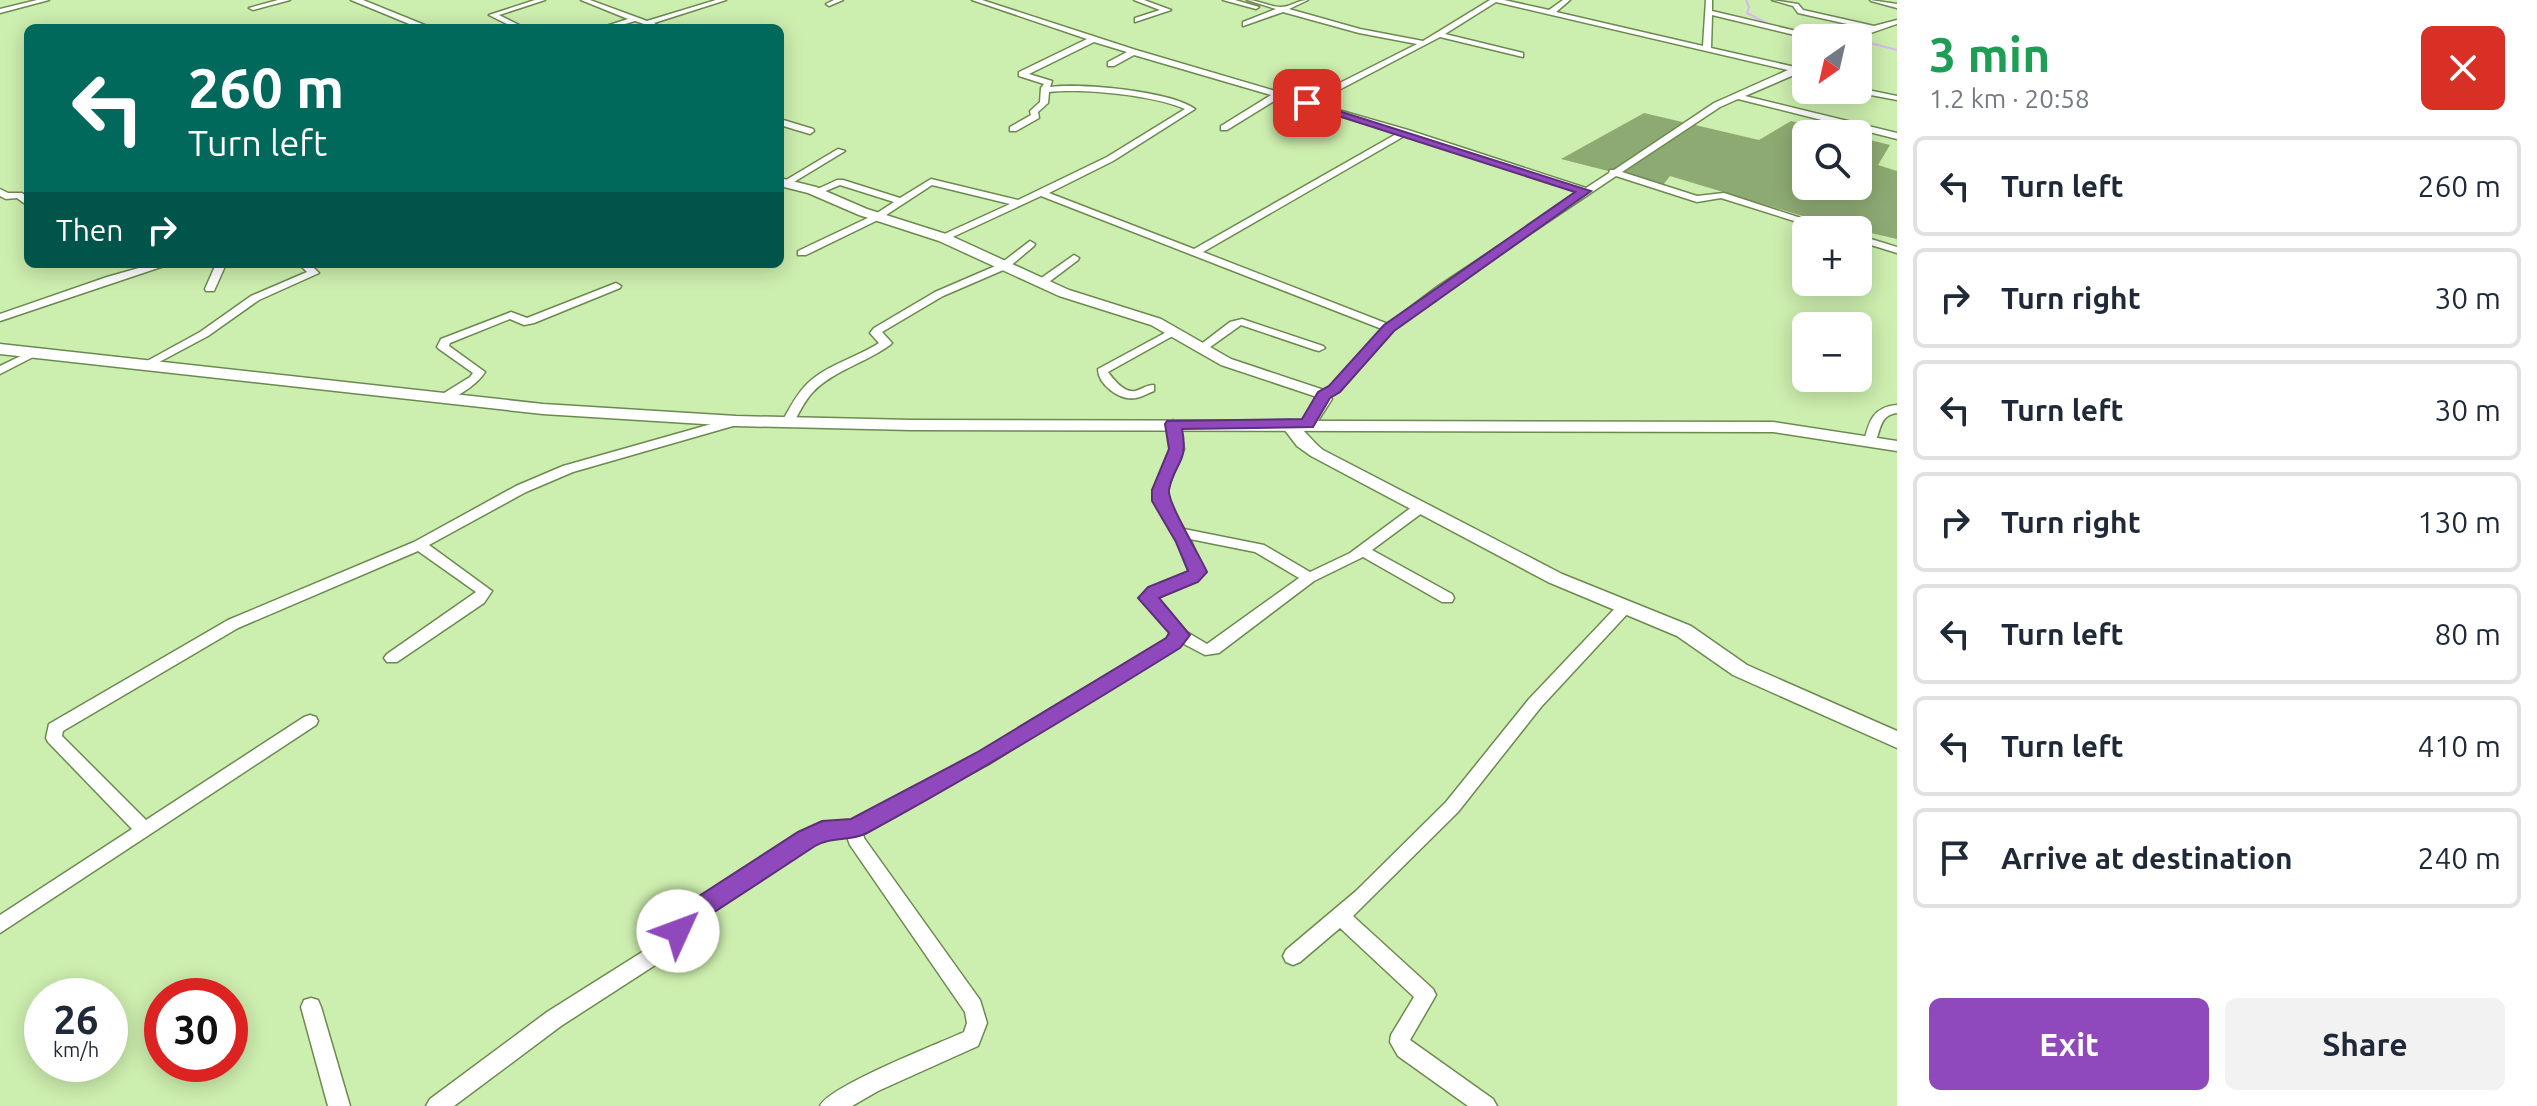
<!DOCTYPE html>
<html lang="en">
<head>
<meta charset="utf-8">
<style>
	body { margin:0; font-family:Ubuntu,sans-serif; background:#f2f2f3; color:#1f2937; height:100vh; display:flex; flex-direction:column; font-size:30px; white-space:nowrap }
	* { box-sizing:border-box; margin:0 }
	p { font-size:26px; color:#747a83 }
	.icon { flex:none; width:44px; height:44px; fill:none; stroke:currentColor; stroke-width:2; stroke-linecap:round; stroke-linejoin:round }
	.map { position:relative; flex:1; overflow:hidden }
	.side { display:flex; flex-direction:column; background:#fff; width:640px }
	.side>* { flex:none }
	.hud { position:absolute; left:24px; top:24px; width:760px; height:244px; border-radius:12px; box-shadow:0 4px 20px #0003; background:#00695c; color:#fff; overflow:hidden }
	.needle { width:52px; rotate:214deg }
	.fabs { position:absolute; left:1792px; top:24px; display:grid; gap:16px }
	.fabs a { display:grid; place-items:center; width:80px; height:80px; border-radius:12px; background:#fff; box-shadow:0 4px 20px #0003; font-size:40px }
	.speed { position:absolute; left:24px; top:978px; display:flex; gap:16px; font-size:40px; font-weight:700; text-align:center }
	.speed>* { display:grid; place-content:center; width:104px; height:104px; border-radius:50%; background:#fff; box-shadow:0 4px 20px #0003; line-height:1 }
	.speed small { font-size:20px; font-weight:400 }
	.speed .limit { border:12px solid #d22; background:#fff; color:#111 }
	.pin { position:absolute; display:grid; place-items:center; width:68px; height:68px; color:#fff; margin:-34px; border-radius:16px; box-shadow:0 4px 12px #0006 }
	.me { position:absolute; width:88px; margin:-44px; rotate:47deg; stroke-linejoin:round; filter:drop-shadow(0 0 6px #0008) }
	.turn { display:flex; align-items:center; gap:28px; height:168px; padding:0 32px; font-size:36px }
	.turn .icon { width:104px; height:104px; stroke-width:2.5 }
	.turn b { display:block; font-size:56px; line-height:68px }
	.then { display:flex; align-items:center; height:76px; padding:0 32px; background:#0003; gap:16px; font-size:30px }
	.round { display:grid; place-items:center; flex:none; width:84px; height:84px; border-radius:12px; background:#f2f2f3 }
	.overview { display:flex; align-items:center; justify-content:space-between; height:136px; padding:0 32px }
	h1 { font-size:48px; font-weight:700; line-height:60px; color:#1e9e55 }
	.action { display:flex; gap:16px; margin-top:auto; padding:16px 32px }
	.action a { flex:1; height:92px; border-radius:12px; background:#9049bc; color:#fff; font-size:32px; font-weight:700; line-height:92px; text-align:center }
	.action a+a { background:#f2f2f3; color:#1f2937 }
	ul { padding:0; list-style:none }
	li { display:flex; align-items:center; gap:24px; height:100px; margin:0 16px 12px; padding:0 16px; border:4px solid #e0e1e3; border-radius:12px }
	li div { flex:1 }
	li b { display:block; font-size:30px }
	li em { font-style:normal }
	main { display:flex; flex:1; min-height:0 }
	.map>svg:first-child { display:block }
	.forest { fill:#8eaa73 }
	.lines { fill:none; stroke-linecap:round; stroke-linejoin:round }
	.stream { stroke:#d8b8ef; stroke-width:2 }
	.street-casing { stroke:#6c8a4f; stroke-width:3 }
	.secondary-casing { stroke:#6c8a4f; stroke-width:3 }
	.primary-casing { stroke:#6c8a4f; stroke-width:3 }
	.street { fill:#fff; fill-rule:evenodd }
	.secondary { fill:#fff; fill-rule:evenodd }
	.primary { fill:#fff; fill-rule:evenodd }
	.route { fill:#9049bc; stroke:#5e2f7a; stroke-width:2 }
</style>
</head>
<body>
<main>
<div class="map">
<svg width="1897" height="1106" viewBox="0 0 1897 1106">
	<rect width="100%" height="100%" fill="#cceeae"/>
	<path class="forest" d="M1644 113 1759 140 1791 121 1845 134H1806V186H1858V137L1890 145 1878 165 1897 171V239L1819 221 1670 176 1663 185 1561 159Z"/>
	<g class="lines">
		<path class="stream" d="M1746 0 1749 7 1747 13 1772 26
			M1800 32 1841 38
			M1858 40 1897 50"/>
		<g class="street-casing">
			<path id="street" d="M37 0H49L0 13V9Z
				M278 0H290L253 10 249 8Z
				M535 0H545L499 15 525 28H515L489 15Z
				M581 0H590L647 21 716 0H726L654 23 659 26 656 28 635 21 612 28H600L628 19Z
				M834 0H843L829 6 826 4Z
				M972 0H982L1136 50 1306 100 1417 44 1359 33 1283 12 1243 26V22L1276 9 1247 0C1258 0 1270 7 1281 7 1290 7 1298 0 1308 0L1289 9 1360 29 1423 41 1490 0H1504L1549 10 1563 0H1570L1556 12 1703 46 1706 0H1712V11L1826 38H1807L1712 15 1711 48 1795 67 1806 63V68L1801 72 1745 96 1897 133V139L1738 99 1720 107 1622 172 1697 196 1724 193 1838 230H1823L1721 198 1697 202 1616 176 1445 291 1393 330 1339 392 1328 398H1320L1318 395 1331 386 1382 329 1041 196 944 241 939 238 940 236 1010 204 932 185 880 219 806 255H798V251L874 215 894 202 840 185 816 195 811 192 837 180H843L900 198 931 179 1018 200 1107 157 1185 109C1154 95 1082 88 1049 92L1048 103 1038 112 1039 118 1016 131H1010V127L1031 115 1030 111 1040 102 1041 88 1044 84 1019 76V72L1087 39ZM1496 2 1788 70 1714 103 1614 170H1610L1609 173 1586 188 1408 130 1314 103 1440 37 1523 57V53L1445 34ZM1094 42 1127 52 1108 62V66H1114L1134 55 1271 95 1221 126V130H1227L1279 98 1398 133 1194 249 1049 193 1113 161 1195 109C1170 91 1082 83 1050 87L1052 81 1029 74ZM1406 135 1580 192 1437 287 1388 324 1203 252Z
				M1134 0H1144L1171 10 1135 22V18L1160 10Z
				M1223 0H1235L1259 7 1256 9Z
				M1772 0 1798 4 1803 10 1874 26 1897 20V24C1883 28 1861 38 1848 38L1865 28 1798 13 1793 6Z
				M1870 0 1897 4V8L1871 1Z
				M1858 88 1897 96V100L1855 92 1854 90H1858Z
				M780 119 813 129 814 131 810 134 780 125Z
				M838 149 845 151 789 185 781 183Z
				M0 189 8 193H22L28 198V206L17 198 6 199 0 196Z
				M1858 235 1897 247V253L1858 241Z
				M1030 241 1035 244 1034 246 1008 268 943 296 882 332 892 343 890 345C867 362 831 372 813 392 804 401 799 414 792 425H784L782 422C789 409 796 395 807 384 826 365 856 358 879 343L870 333 874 328 935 292 1000 264Z
				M1074 255 1079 258 1078 260 1045 285H1037V281Z
				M153 264H170L0 321V314L107 277Z
				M216 264H226L214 291H206L205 289Z
				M299 264H310L319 273 259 300 208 336 148 368 144 369 138 366 200 332 251 296 307 272Z
				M616 283 621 286 620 288 534 323 524 325 510 319 450 343 449 346 485 372C477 385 453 401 438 401L436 398 470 377 473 373 439 349 437 347 441 339 511 312 527 318Z
				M1242 319 1323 346 1325 348 1319 351 1315 350 1241 325 1206 350 1202 351 1196 348 1230 322Z
				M1174 328 1180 331 1178 333 1108 372C1114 380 1124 393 1135 391 1143 389 1146 385 1154 385V391C1148 393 1142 397 1136 398 1119 401 1098 384 1098 369Z
				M33 350 39 353 37 355 0 374V366Z
				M1897 405V413C1879 415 1881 431 1874 445H1866L1864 442C1869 421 1873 407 1897 405Z
				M736 417 740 418 742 421 740 424 573 472 526 492 429 545 492 591 484 603 397 662H387L384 658 387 654 476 592 418 551 238 628 63 731 62 736 146 820 304 717 310 715 316 717 318 721 316 725 0 933V915L132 829 48 742 46 738 49 724 228 620 414 542 516 486 563 466Z
				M1173 420 1179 424 1184 449 1167 490 1168 501 1184 529 1264 545 1310 572 1350 553 1416 504H1426L1428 507 1426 510 1372 550 1452 594 1454 598 1452 602H1442L1363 557 1314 581 1219 653 1205 655 1182 643 989 764 863 832 864 838 980 1000 987 1023 978 1046 878 1091 852 1106H820C829 1086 938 1044 964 1032L967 1023 965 1012 850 845 847 837 825 838 692 924 680 949 561 1026 454 1106H426L430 1099 547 1012 666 937 678 912 816 826 851 822 977 754 1170 637V631L1141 598 1154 587 1190 571 1178 542 1154 501 1153 490 1172 449 1167 424ZM1190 539 1255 552 1299 578 1207 644 1185 631 1157 598 1192 583 1205 572Z
				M1625 602 1630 603 1632 607 1630 611 1541 707 1458 812 1353 916 1433 989 1436 995 1410 1040 1493 1099 1497 1106H1468L1398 1056 1390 1042 1391 1035 1414 997 1340 928 1300 962 1293 965 1286 962 1283 956 1286 950 1356 891 1446 802 1529 699 1620 603Z
				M311 998 318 1000 321 1007 350 1106H328L301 1007 304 1000Z"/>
		</g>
		<g class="secondary-casing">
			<path id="secondary" d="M351 0H363L432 28H419Z
				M780 178 816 187 867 209 949 235 1069 290 1161 319 1231 359 1324 390 1332 399 1314 427H1302L1300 424 1316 399 1314 396 1221 365 1151 325 1059 296 939 241 859 215 808 193 780 186Z
				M1289 420C1301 424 1311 441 1323 450L1562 574 1691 626 1747 665 1897 731V748L1733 675 1677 636 1548 582 1311 456 1297 446 1281 425Z"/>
		</g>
		<g class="primary-casing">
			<path id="primary" d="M0 344 543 404 736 416 911 420 1773 422 1897 441V451L1773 432 911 430 736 426 543 414 0 354Z"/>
		</g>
		<use href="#street" class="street"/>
		<use href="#secondary" class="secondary"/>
		<use href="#primary" class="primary"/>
	</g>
	<path class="route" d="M1304 100 1591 191 1394 331 1340 392 1330 398 1313 427 1182 429C1189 464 1174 462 1169 490 1167 502 1200 556 1207 572L1198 582 1159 598 1190 635 1180 648C1077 712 974 775 867 833 850 842 831 836 815 846L693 926 687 938 678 941 670 938 666 931 676 911 798 832 822 821 851 819 976 753 1166 638 1169 633 1138 598 1148 587 1188 571 1176 542 1152 501V490L1169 449 1165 424 1167 421 1302 419 1318 392 1329 386 1384 325 1575 192 1304 105Z"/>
</svg>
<div class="fabs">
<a><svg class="needle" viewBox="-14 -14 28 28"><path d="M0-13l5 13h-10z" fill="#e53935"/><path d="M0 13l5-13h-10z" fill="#747a83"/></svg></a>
<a><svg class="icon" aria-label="search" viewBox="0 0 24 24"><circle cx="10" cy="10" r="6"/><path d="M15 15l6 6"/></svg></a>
<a>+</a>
<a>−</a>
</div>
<div class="speed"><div>26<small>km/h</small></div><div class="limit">30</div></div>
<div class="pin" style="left:1307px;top:103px;background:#d93025"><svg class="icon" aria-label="arrive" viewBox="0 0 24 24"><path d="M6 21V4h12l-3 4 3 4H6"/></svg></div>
<svg class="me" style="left:678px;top:931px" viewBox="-20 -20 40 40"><circle r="19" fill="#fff"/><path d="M0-13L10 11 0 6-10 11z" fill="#9049bc"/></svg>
<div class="hud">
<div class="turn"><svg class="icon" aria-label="left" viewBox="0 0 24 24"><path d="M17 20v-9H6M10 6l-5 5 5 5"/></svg><div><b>260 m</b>Turn left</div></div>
<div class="then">Then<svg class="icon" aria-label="right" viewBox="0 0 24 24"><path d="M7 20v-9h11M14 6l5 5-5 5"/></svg></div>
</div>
</div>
<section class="side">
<div class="overview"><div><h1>3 min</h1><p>1.2 km · 20:58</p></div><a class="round" style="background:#d93025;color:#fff"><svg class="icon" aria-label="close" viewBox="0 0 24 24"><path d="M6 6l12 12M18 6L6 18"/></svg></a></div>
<ul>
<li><svg class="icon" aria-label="left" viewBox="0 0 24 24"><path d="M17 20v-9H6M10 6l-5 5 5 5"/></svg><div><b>Turn left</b></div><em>260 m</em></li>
<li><svg class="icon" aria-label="right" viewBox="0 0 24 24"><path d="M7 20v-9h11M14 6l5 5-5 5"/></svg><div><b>Turn right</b></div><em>30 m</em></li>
<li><svg class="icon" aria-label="left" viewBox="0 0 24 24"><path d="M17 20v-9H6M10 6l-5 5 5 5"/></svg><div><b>Turn left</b></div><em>30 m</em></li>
<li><svg class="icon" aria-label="right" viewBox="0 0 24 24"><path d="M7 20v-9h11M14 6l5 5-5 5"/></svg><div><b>Turn right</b></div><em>130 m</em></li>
<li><svg class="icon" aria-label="left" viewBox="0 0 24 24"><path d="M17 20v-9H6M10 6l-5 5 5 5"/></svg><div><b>Turn left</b></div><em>80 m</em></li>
<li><svg class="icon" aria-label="left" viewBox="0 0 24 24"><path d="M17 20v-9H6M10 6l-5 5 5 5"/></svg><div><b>Turn left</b></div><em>410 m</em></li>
<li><svg class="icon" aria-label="arrive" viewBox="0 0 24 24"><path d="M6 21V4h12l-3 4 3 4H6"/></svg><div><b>Arrive at destination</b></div><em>240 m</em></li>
</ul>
<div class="action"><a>Exit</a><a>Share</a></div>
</section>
</main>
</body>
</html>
